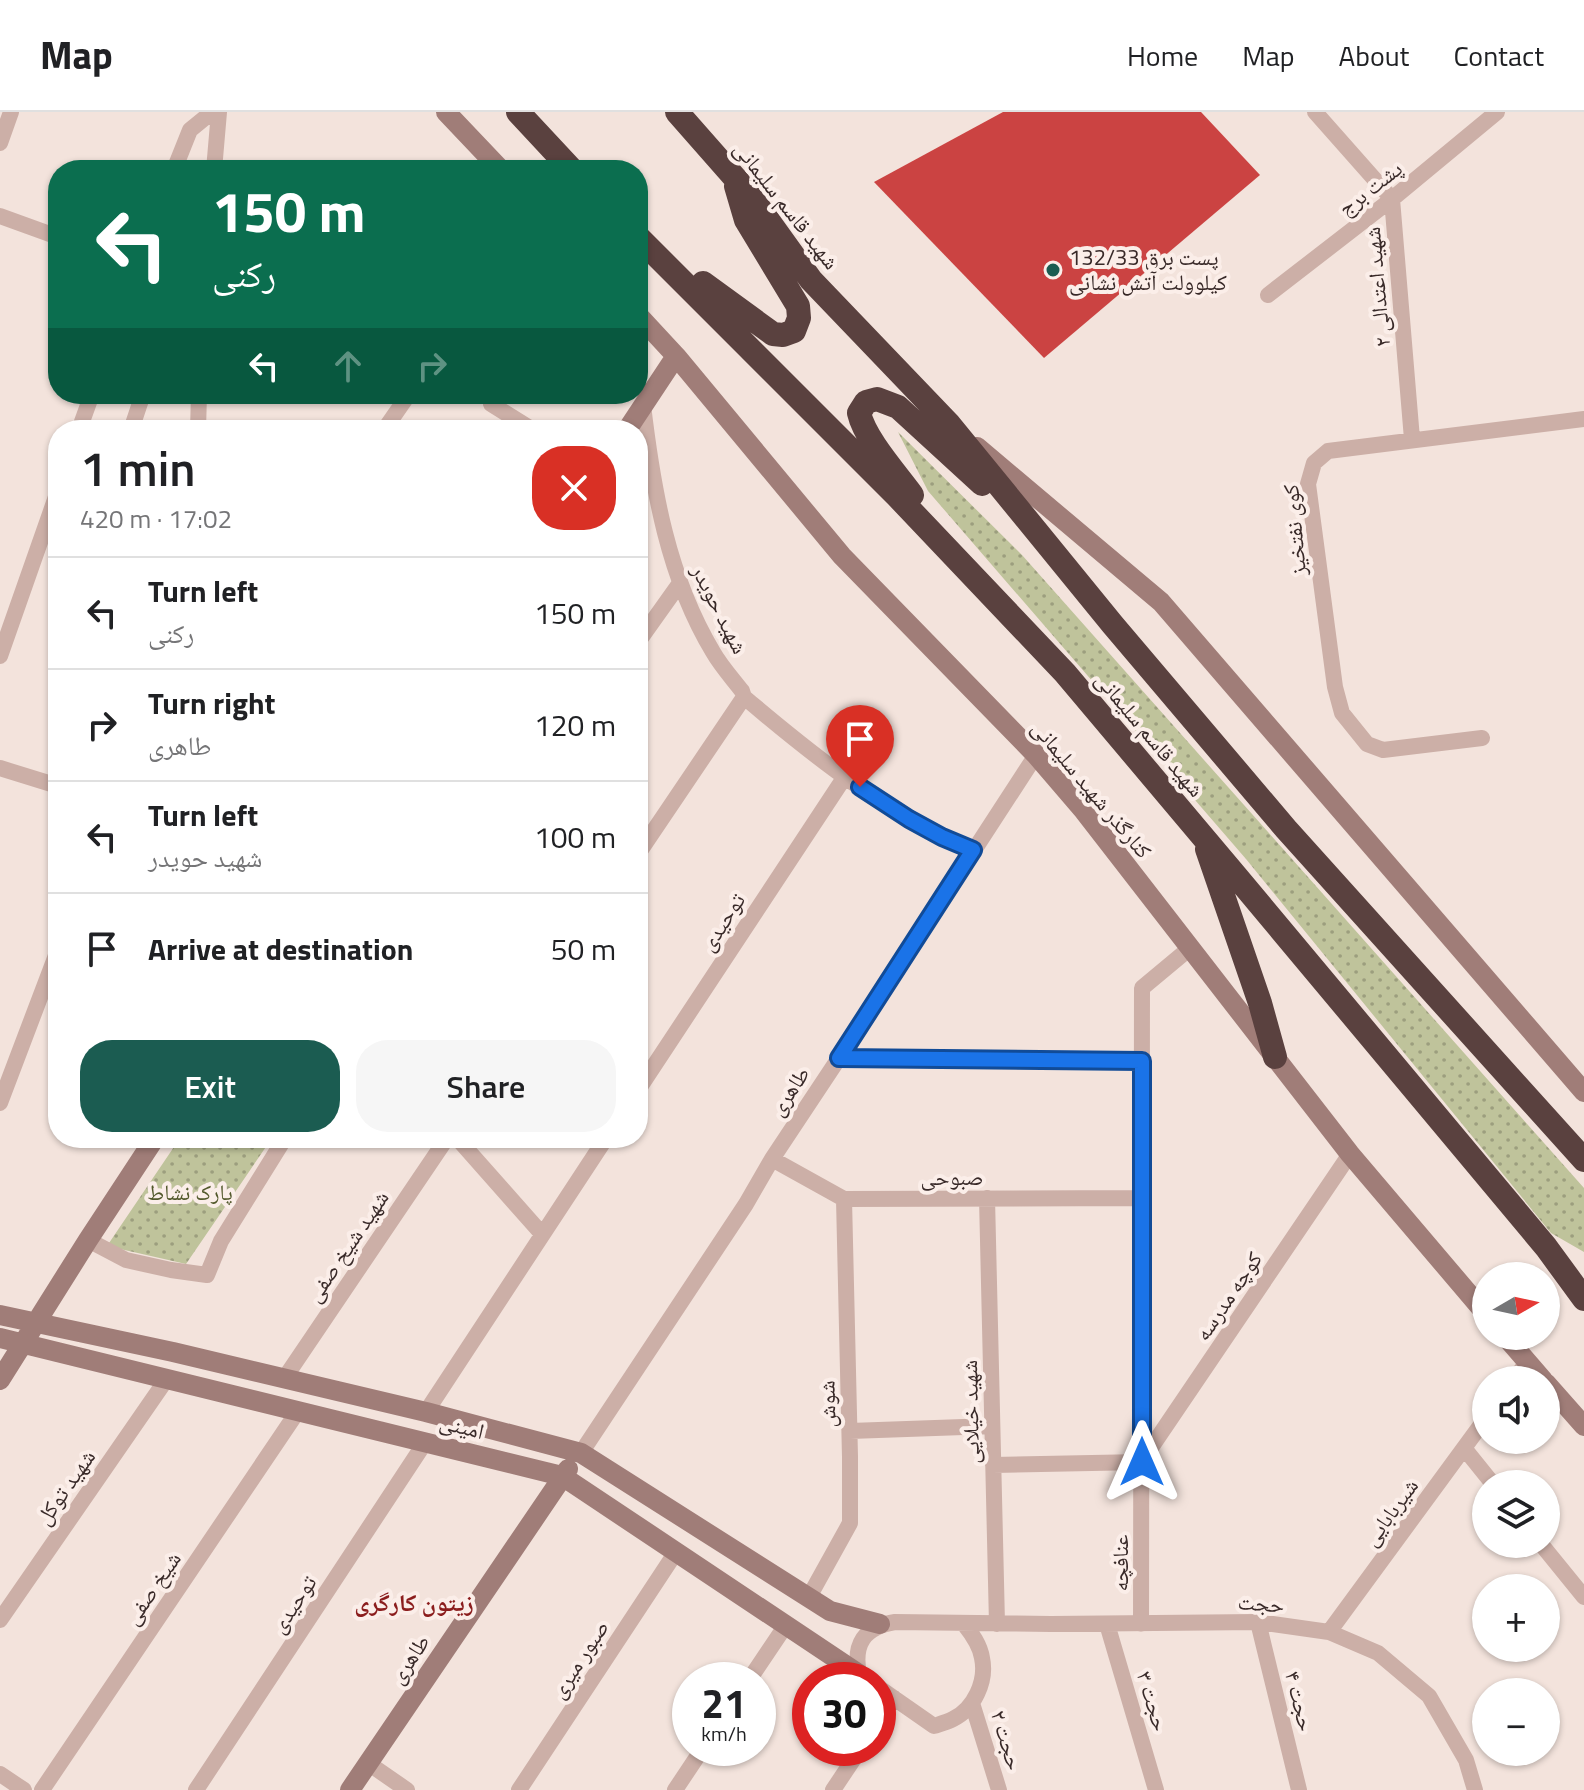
<!DOCTYPE html>
<html lang="en">
<head>
<meta charset="utf-8">
<style>
	body { margin:0; font-family:"Titillium Web","Noto Naskh Arabic",sans-serif; background:#f6f6f6; color:#202124; height:100vh; display:flex; flex-direction:column; font-size:30px; white-space:nowrap }
	* { box-sizing:border-box; margin:0 }
	p { font-size:26px; color:#757577 }
	.icon { flex:none; width:44px; height:44px; fill:none; stroke:currentColor; stroke-width:2; stroke-linecap:round; stroke-linejoin:round }
	.map { position:relative; flex:1; overflow:hidden }
	.drawer { position:absolute; left:48px; top:308px; width:600px; height:728px; display:flex; flex-direction:column; background:#fff; border-radius:32px; box-shadow:0 2px 6px #0004 }
	.drawer>* { flex:none }
	.guide { position:absolute; left:48px; top:48px; width:600px; height:244px; border-radius:32px; box-shadow:0 2px 6px #0004; background:#0b6e4f; color:#fff; overflow:hidden }
	.needle { width:52px; rotate:81deg }
	.fabs { position:absolute; left:1472px; top:1150px; display:grid; gap:16px }
	.fabs a { display:grid; place-items:center; width:88px; height:88px; border-radius:50%; background:#fff; box-shadow:0 2px 6px #0004; font-size:40px }
	.speed { position:absolute; left:672px; top:1550px; display:flex; gap:16px; font-size:40px; font-weight:700; text-align:center }
	.speed>* { display:grid; place-content:center; width:104px; height:104px; border-radius:50%; background:#fff; box-shadow:0 2px 6px #0004; line-height:1 }
	.speed small { font-size:20px; font-weight:400 }
	.speed .limit { border:12px solid #d22; background:#fff; color:#111 }
	.pin { position:absolute; display:grid; place-items:center; width:68px; height:68px; color:#fff; margin:-82px -34px; border-radius:50% 50% 50% 0; rotate:-45deg; box-shadow:0 0 8px #0007 }
	.pin .icon { rotate:45deg }
	.me { position:absolute; width:88px; margin:-44px; rotate:0deg; stroke-linejoin:round; filter:drop-shadow(0 0 6px #0008) }
	.turn { display:flex; align-items:center; gap:28px; height:168px; padding:0 32px; font-size:36px }
	.turn .icon { width:104px; height:104px; stroke-width:2.5 }
	.turn b { display:block; font-size:56px; line-height:68px }
	.lanes { display:flex; align-items:center; height:76px; padding:0 32px; background:#0003; justify-content:center; gap:40px; direction:ltr }
	.lanes .off { opacity:.35 }
	.round { display:grid; place-items:center; flex:none; width:84px; height:84px; border-radius:32px; background:#f6f6f6 }
	.headline { display:flex; align-items:center; justify-content:space-between; height:136px; padding:0 32px }
	h1 { font-size:48px; font-weight:600; line-height:60px }
	.action { display:flex; gap:16px; margin-top:auto; padding:16px 32px }
	.action a { flex:1; height:92px; border-radius:32px; background:#1b5c51; color:#fff; font-size:32px; font-weight:600; line-height:92px; text-align:center }
	.action a+a { background:#f6f6f6; color:#202124 }
	ul { padding:0; list-style:none }
	li { display:flex; align-items:center; gap:24px; height:112px; padding:0 32px; border-top:2px solid #e0e0e0 }
	li div { flex:1 }
	li b { display:block; font-size:30px }
	li em { font-style:normal }
	header { display:flex; align-items:center; gap:48px; box-sizing:border-box; height:112px; padding:0 40px; background:#fff; border-bottom:2px solid #e0e0e0 }
	header strong { font-size:38px }
	nav { display:flex; gap:44px; margin-inline-start:auto; font-size:28px }
	.map>svg:first-child { display:block }
	.grass { fill:url(#grass-dots) }
	.building { fill:#cb4342 }
	.lines { fill:none; stroke-linecap:round; stroke-linejoin:round }
	.street { stroke:#ccafa7; stroke-width:16 }
	.secondary { stroke:#a07d78; stroke-width:20 }
	.highway { stroke:#5a413f; stroke-width:24 }
	.route-casing { stroke:#114b97; stroke-width:20 }
	.route { stroke:#1a73e8; stroke-width:14 }
	.poi-dot { fill:#1b5c51; stroke:#fbeee9; stroke-width:3 }
	.labels { text-anchor:middle; stroke-width:8; stroke-linejoin:round; paint-order:stroke }
	.street-label { font-size:22px; fill:#382928; stroke:#fbeee9 }
	.poi-label { font-size:22px; fill:#382928; stroke:#fbeee9; text-anchor:start }
	.park-label { font-size:22px; fill:#52582b; stroke:#fbeee9 }
	.neighbourhood-label { font-size:24px; font-weight:bold; fill:#8b1d1d; stroke:#fbeee9 }
</style>
</head>
<body>
<header>
<strong>Map</strong>
<nav><a>Home</a><a>Map</a><a>About</a><a>Contact</a></nav>
</header>
<div class="map">
<svg width="1584" height="1678" viewBox="0 0 1584 1678">
	<defs>
		<pattern id="grass-dots" width="8" height="8" patternUnits="userSpaceOnUse" patternTransform="scale(2)"><rect width="8" height="8" fill="#bfc39b"/><path d="M2 2h.1M6 6h.1" fill="none" stroke="#9c9e7e" stroke-width="1.8" stroke-linecap="round"/></pattern>
	</defs>
	<rect width="100%" height="100%" fill="#f3e3dc"/>
	<path class="grass" d="M898 320 1022 443 1584 1076V1140L1551 1121 1246 747 928 379Z
		M180 1026H272L186 1152 107 1134Z"/>
	<path class="building" d="M1003 0H1201L1260 63 1044 246 874 70Z"/>
	<g class="lines">
		<path class="street" d="M1315 0 1392 87 1412 327
			M0 31 11 0
			M174 58 190 18 212 0
			M214 58 219 0
			M0 104 58 125
			M1268 183 1392 87 1497 0
			M491 292 533 318
			M643 293C653 378 668 465 713 540 721 554 732 566 742 579L744 585C816 646 885 701 973 738
			M79 318 92 282
			M131 318 143 282
			M198 318 199 282
			M384 318 409 282
			M638 530 680 471
			M0 544 58 379
			M1482 626 1383 638 1367 632 1342 601 1335 575 1308 372 1314 351 1328 339 1584 307
			M0 656 58 674
			M638 742 744 585
			M839 946 1142 949
			M638 978 844 666
			M0 991 58 838
			M457 1026 542 1122
			M772 1047 844 1087 1142 1086
			M987 1086 997 1512
			M88 1128 126 1148 171 1158 207 1163 221 1129 285 1026
			M284 1267 447 1026
			M1514 1268 1527 1250
			M426 1300 606 1026
			M850 1319 992 1314
			M1464 1336 1493 1372
			M581 1341 746 1092 772 1047 839 946 1036 643
			M1142 1349 1350 1042
			M993 1353 1142 1350
			M1541 1432 1584 1485
			M809 1485 850 1411V1345L844 1087
			M0 1508 166 1268
			M1258 1510 1299 1678
			M1107 1512 1156 1678
			M1141 1512 1142 876 1190 836
			M1329 1520 1486 1306
			M749 1568 786 1513
			M868 1568 859 1562C853 1532 864 1515 895 1510L1051 1512 1258 1510 1329 1520 1378 1541 1429 1584 1466 1648 1475 1678
			M878 1575 934 1614C940 1612 947 1610 953 1607 974 1597 987 1569 982 1546 980 1533 972 1522 964 1512
			M972 1591 999 1678
			M878 1610 894 1586
			M368 1651 407 1678
			M0 1662 24 1678
			M42 1678 298 1299
			M196 1678 426 1329
			M519 1678 676 1440
			M675 1678 703 1636
			M833 1678 861 1636"/>
		<path class="secondary" d="M446 0 501 58
			M638 203 676 244 842 444 1036 643 1084 699 1350 1042 1486 1202
			M627 318 676 244
			M977 335 1161 490 1584 980
			M0 1203 173 1240 426 1300 581 1341 830 1499 880 1512
			M1505 1224 1543 1268
			M0 1226 562 1364 859 1562
			M0 1268 88 1128 155 1026
			M1546 1271 1584 1314
			M350 1678 568 1357"/>
		<path class="highway" d="M518 0 572 58
			M677 0 750 83 811 168 949 312 1113 513 1286 717 1584 1048
			M638 125 896 383 1065 561 1236 764 1546 1135 1584 1187
			M703 171 773 222 783 223 794 219 799 206 798 194 746 108 736 74
			M912 383C896 361 865 327 859 301L866 290 877 287 898 295 982 372
			M1207 737 1260 891 1275 945"/>
	</g>
	<g class="lines">
		<g class="route-casing">
			<path id="route" d="M860 675 909 707 942 725 973 738 839 946 1142 949V1350"/>
		</g>
		<use href="#route" class="route"/>
	</g>
	<circle class="poi-dot" cx="1053" cy="158" r="8"/>
	<g class="labels">
		<g class="street-label">
			<text transform="translate(1370 76) rotate(-38)" y="8">پشت برج</text>
			<text transform="translate(787 93) rotate(52)" y="8">شهید قاسم سلیمانی</text>
			<text transform="translate(1377 175) rotate(-95)" y="8">شهید اعتدالی ۲</text>
			<text transform="translate(1294 418) rotate(-95)" y="8">کوی نفتخیز</text>
			<text transform="translate(720 497) rotate(63)" y="8">شهید حویدر</text>
			<text transform="translate(1150 622) rotate(50)" y="8">شهید قاسم سلیمانی</text>
			<text transform="translate(1092 677) rotate(50)" y="8">کنارگذر شهید سلیمانی</text>
			<text transform="translate(722 810) rotate(-57)" y="8">توحیدی</text>
			<text transform="translate(789 979) rotate(-56)" y="8">طاهری</text>
			<text x="952" y="1073">صبوحی</text>
			<text transform="translate(347 1134) rotate(-56)" y="8">شهید شیخ صفی</text>
			<text transform="translate(1228 1184) rotate(-56)" y="8">کوچه مدرسه</text>
			<text transform="translate(827 1292) rotate(-91)" y="8">شوش</text>
			<text transform="translate(970 1300) rotate(-91)" y="8">شهید خیلایی</text>
			<text transform="translate(462 1314) rotate(14)" y="8">امینی</text>
			<text transform="translate(65 1375) rotate(-55)" y="8">شهید توکل</text>
			<text transform="translate(1390 1400) rotate(-54)" y="8">شیربابایی</text>
			<text transform="translate(1120 1451) rotate(-90)" y="8">عنافچه</text>
			<text transform="translate(152 1476) rotate(-56)" y="8">شیخ صفی</text>
			<text transform="translate(1261 1491) rotate(4)" y="8">حجت</text>
			<text transform="translate(293 1492) rotate(-56)" y="8">توحیدی</text>
			<text transform="translate(409 1547) rotate(-56)" y="8">طاهری</text>
			<text transform="translate(579 1547) rotate(-57)" y="8">صبور میری</text>
			<text transform="translate(1153 1589) rotate(73)" y="8">حجت ۳</text>
			<text transform="translate(1300 1589) rotate(76)" y="8">حجت ۴</text>
			<text transform="translate(1007 1628) rotate(73)" y="8">حجت ۲</text>
		</g>
		<g class="poi-label">
			<text x="1069" y="153">پست برق 132/33<tspan x="1069" dy="25">کیلوولت آتش نشانی</tspan></text>
		</g>
		<g class="park-label">
			<text x="190" y="1088">پارک نشاط</text>
		</g>
		<g class="neighbourhood-label">
			<text x="414" y="1499">زیتون کارگری</text>
		</g>
	</g>
</svg>
<div class="fabs">
<a><svg class="needle" viewBox="-14 -14 28 28"><path d="M0-13l5 13h-10z" fill="#e53935"/><path d="M0 13l5-13h-10z" fill="#757577"/></svg></a>
<a><svg class="icon" aria-label="sound" viewBox="0 0 24 24"><path d="M4 9h4l5-4v14l-5-4H4zM17 9q2 3 0 6"/></svg></a>
<a><svg class="icon" aria-label="layers" viewBox="0 0 24 24"><path d="M12 4l9 5-9 5-9-5zM3 14l9 5 9-5"/></svg></a>
<a>+</a>
<a>−</a>
</div>
<div class="speed"><div>21<small>km/h</small></div><div class="limit">30</div></div>
<div class="pin" style="left:860px;top:675px;background:#d93025"><svg class="icon" aria-label="arrive" viewBox="0 0 24 24"><path d="M6 21V4h12l-3 4 3 4H6"/></svg></div>
<svg class="me" style="left:1142px;top:1350px" viewBox="-20 -20 40 40"><path d="M0-17L14 15 0 8-14 15z" fill="#1a73e8" stroke="#fff" stroke-width="4"/></svg>
<div class="guide">
<div class="turn"><svg class="icon" aria-label="left" viewBox="0 0 24 24"><path d="M17 20v-9H6M10 6l-5 5 5 5"/></svg><div><b>150 m</b>رکنی</div></div>
<div class="lanes"><svg class="icon" aria-label="left" viewBox="0 0 24 24"><path d="M17 20v-9H6M10 6l-5 5 5 5"/></svg><svg class="icon off" aria-label="ahead" viewBox="0 0 24 24"><path d="M12 20V5M6 11l6-6 6 6"/></svg><svg class="icon off" aria-label="right" viewBox="0 0 24 24"><path d="M7 20v-9h11M14 6l5 5-5 5"/></svg></div>
</div>
<section class="drawer">
<div class="headline"><div><h1>1 min</h1><p>420 m · 17:02</p></div><a class="round" style="background:#d93025;color:#fff"><svg class="icon" aria-label="close" viewBox="0 0 24 24"><path d="M6 6l12 12M18 6L6 18"/></svg></a></div>
<ul>
<li><svg class="icon" aria-label="left" viewBox="0 0 24 24"><path d="M17 20v-9H6M10 6l-5 5 5 5"/></svg><div><b>Turn left</b><p>رکنی</p></div><em>150 m</em></li>
<li><svg class="icon" aria-label="right" viewBox="0 0 24 24"><path d="M7 20v-9h11M14 6l5 5-5 5"/></svg><div><b>Turn right</b><p>طاهری</p></div><em>120 m</em></li>
<li><svg class="icon" aria-label="left" viewBox="0 0 24 24"><path d="M17 20v-9H6M10 6l-5 5 5 5"/></svg><div><b>Turn left</b><p>شهید حویدر</p></div><em>100 m</em></li>
<li><svg class="icon" aria-label="arrive" viewBox="0 0 24 24"><path d="M6 21V4h12l-3 4 3 4H6"/></svg><div><b>Arrive at destination</b></div><em>50 m</em></li>
</ul>
<div class="action"><a>Exit</a><a>Share</a></div>
</section>
</div>
</body>
</html>
